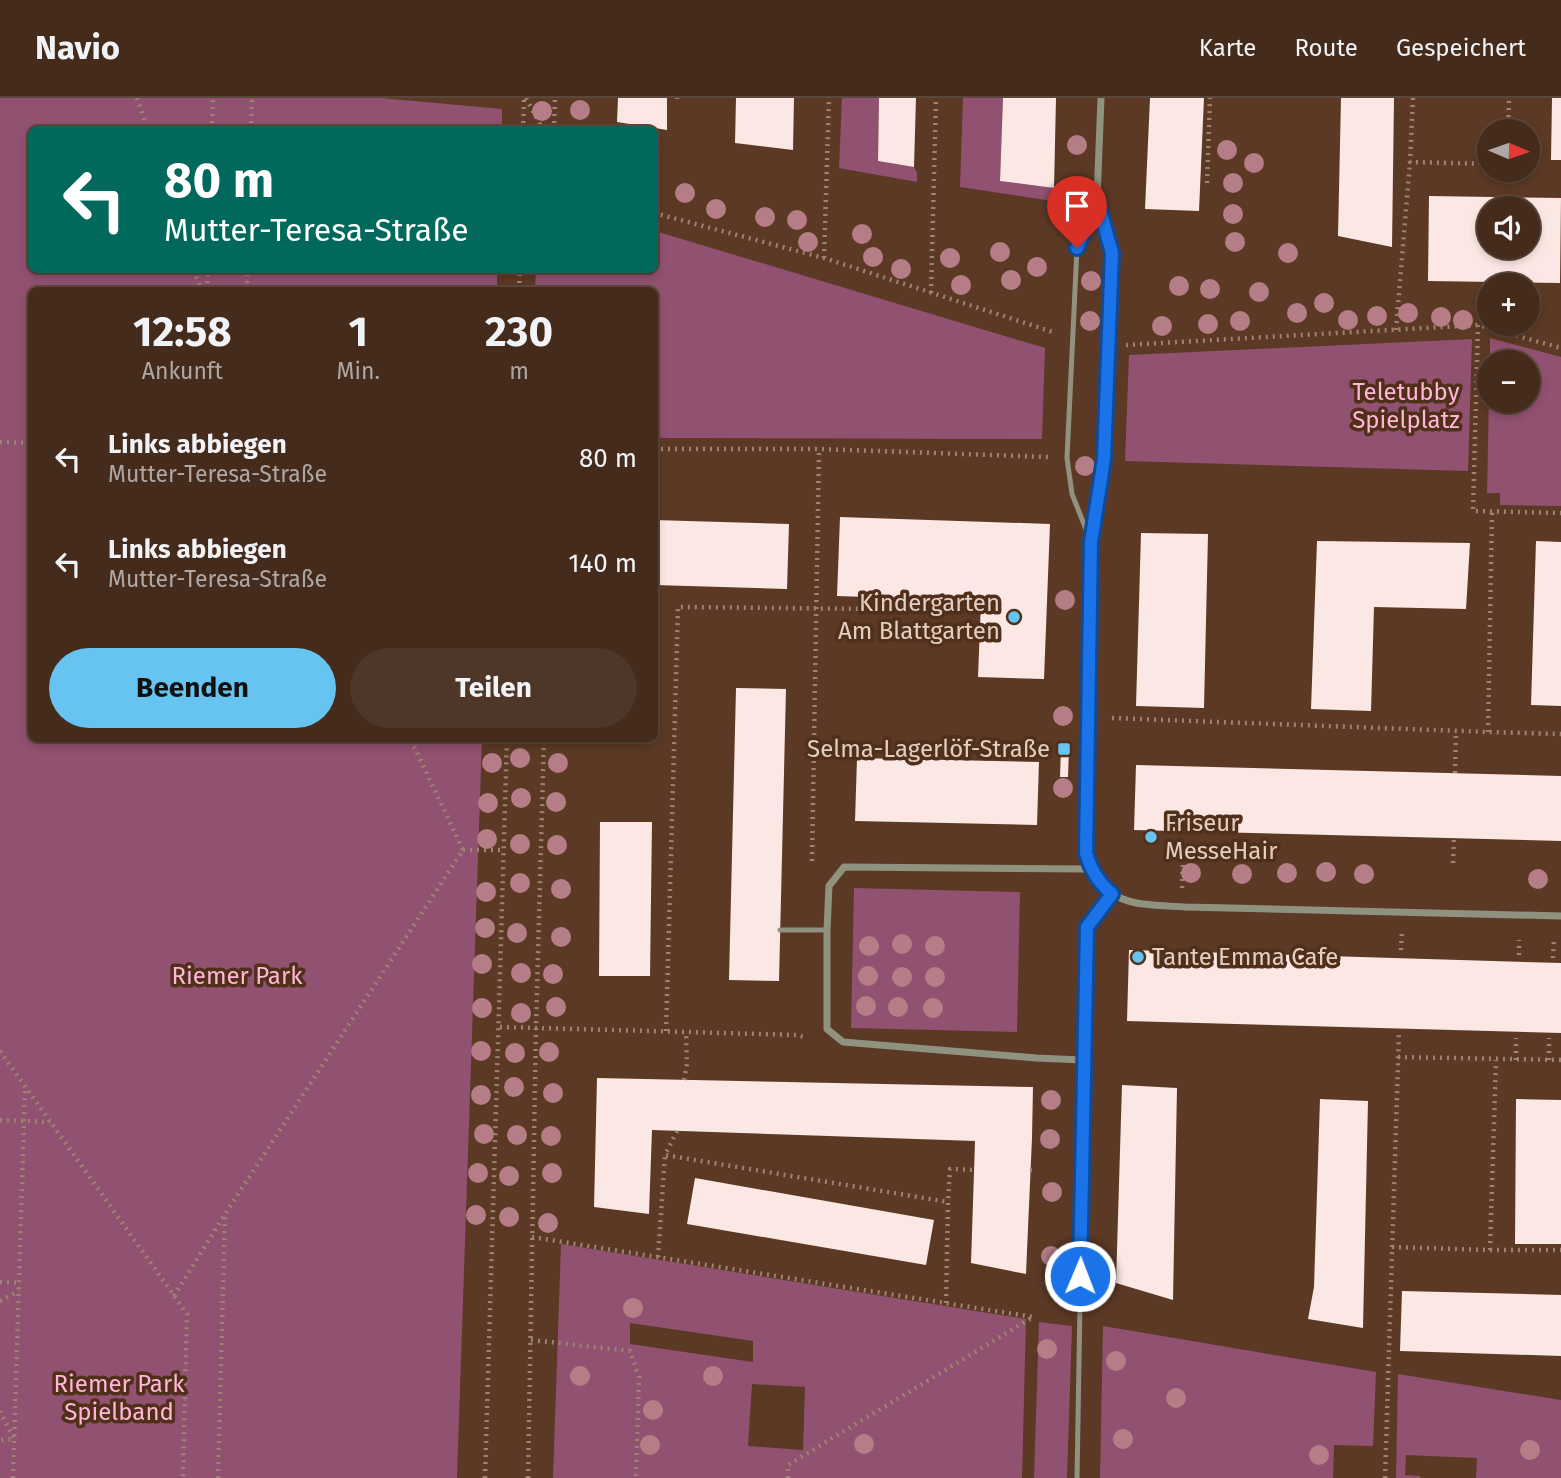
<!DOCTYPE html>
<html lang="de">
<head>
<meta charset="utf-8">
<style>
	body { margin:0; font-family:"Fira Sans",sans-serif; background:#4e3729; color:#f1f3f6; height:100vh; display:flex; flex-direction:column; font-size:26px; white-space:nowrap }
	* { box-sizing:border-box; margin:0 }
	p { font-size:23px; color:#afa7a3 }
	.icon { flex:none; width:38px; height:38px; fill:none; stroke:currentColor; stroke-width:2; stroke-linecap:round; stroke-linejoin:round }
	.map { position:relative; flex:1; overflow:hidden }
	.panel { position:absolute; left:28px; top:189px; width:630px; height:455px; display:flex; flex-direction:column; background:#442b1c; border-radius:10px; box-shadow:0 4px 10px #0003,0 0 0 2px #5c473b }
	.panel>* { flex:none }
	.top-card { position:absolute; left:28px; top:28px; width:630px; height:147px; border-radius:10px; box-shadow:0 4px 10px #0003,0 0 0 2px #5c473b; background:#00695c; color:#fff; overflow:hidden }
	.needle { width:46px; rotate:92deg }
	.tools { position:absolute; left:1477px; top:21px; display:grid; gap:14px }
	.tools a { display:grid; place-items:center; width:63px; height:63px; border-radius:50%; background:#442b1c; box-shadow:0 4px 10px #0003,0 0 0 2px #5c473b; font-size:35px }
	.pin { position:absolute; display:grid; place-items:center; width:60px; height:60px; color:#fff; margin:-72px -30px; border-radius:50% 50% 50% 0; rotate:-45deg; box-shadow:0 0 7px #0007 }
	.pin .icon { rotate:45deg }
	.me { position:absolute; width:77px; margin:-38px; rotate:1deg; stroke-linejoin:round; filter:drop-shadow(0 0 5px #0008) }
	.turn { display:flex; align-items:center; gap:24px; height:147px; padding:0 21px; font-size:32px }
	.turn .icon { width:91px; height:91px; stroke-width:2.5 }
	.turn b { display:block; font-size:49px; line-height:60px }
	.eta { display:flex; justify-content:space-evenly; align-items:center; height:119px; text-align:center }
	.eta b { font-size:42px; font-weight:700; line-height:49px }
	.primary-button { display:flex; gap:14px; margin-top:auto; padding:14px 21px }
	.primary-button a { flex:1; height:80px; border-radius:42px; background:#67c4f0; color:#111; font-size:28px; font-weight:700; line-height:80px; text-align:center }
	.primary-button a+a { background:#4e3729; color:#f1f3f6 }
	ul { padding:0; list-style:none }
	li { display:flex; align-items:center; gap:21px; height:105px; padding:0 21px }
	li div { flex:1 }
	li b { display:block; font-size:26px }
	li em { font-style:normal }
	header { display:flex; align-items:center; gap:42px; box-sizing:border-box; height:98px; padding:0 35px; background:#442b1c; border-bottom:2px solid #5c473b }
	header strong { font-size:33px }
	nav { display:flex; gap:38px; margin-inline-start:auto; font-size:24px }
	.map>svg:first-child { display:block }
	.green { fill:#915170; fill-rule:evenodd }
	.building { fill:#fbe7e3; fill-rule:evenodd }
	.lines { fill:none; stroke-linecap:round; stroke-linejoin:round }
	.path { stroke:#9e8373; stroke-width:4.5; stroke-dasharray:2 5; stroke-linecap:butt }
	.service { stroke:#909280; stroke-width:5 }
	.minor { stroke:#909280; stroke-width:7 }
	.tree { fill:#b57e87 }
	.route-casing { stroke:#114b97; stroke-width:18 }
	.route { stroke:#1a73e8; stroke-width:12 }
	.poi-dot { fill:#67c4f0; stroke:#502f1b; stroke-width:2.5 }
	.labels { text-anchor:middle; stroke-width:7; stroke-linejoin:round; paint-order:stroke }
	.park-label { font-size:24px; fill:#ffb6d7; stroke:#502f1b }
	.poi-label { font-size:24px; fill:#e3cec2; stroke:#502f1b; text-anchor:end }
</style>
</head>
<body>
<header>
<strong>Navio</strong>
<nav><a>Karte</a><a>Route</a><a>Gespeichert</a></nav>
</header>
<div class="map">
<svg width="1561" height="1380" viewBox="0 0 1561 1380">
	<rect width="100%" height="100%" fill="#5b3925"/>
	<path class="green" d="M0 0H381L502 11V32H32V172H497V192H32V640L482 641 457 1380H0Z
		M842 0H879L878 63 914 69 917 75V84L839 70Z
		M963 0H1003L1000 83 1054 90 1053 103 960 89Z
		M655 133 1045 250 1042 341 655 340 654 192H535L536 172H654Z
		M1490 240 1561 259V408L1500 407V395H1487L1489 298V303H1528V264H1490Z
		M1472 241 1468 373 1125 363 1129 257Z
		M854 790 1020 794 1017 934 851 930Z
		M561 1146 1026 1221 1022 1380H553ZM630 1225 753 1243V1264L630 1246ZM752 1286 805 1289 803 1352 748 1348Z
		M1039 1224 1072 1228 1067 1380H1034Z
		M1103 1228 1376 1274 1373 1348 1334 1347 1333 1380H1100Z
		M1398 1276 1561 1302V1380H1476L1477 1360 1406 1357 1405 1377 1420 1378V1380H1396Z"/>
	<path class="building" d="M618 0H667V32L617 24Z
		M736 0H794L793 52 735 45Z
		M879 0H916L914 69 878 63Z
		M1003 0H1056L1054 90 1000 83Z
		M1150 0H1204L1199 113 1145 111Z
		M1341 0H1394L1392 149 1338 138Z
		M1552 0H1561V62H1551Z
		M1429 98 1561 100 1560 185 1428 183ZM1489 110H1528V149H1489Z
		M840 419 1050 426 1044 581 978 579 981 503 837 498Z
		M654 422 789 426 787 491 654 487Z
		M1141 435 1208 436 1204 610 1136 608Z
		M1317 443 1470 445 1466 511 1374 509 1371 613 1311 611Z
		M1536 443 1561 444V608L1531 607Z
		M736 590 786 591 779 883 729 882Z
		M1061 650H1069L1068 679H1060Z
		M857 660 1039 664 1037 727 855 723Z
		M1136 667 1561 678V743L1134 732Z
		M600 724H652L650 878H599Z
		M1129 852 1561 865V935L1127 923Z
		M597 980 1033 989 1032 1040 1026 1176 971 1165 975 1043 652 1032 649 1116 594 1109Z
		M1122 987 1177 990 1173 1202 1116 1185Z
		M1320 1001 1368 1003 1363 1230 1308 1221 1314 1189Z
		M1516 1001 1561 1002V1146H1515Z
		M695 1080 934 1122 926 1167 687 1126Z
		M1402 1193 1561 1197V1258L1400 1253Z"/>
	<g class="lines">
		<path class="path" d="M137 0 148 32
			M526 0 543 32
			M1413 0 1410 64 1489 66
			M677 1V0
			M212 32 213 0
			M251 32 252 0
			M523 32 524 1
			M554 32 555 0
			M1508 33 1509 0
			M1207 85 1210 0
			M654 115 824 160 1053 234
			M824 160 829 0
			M194 172 201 192
			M207 192 208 172
			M247 192V172
			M519 192 520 172
			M931 195 936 0
			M1478 227 1473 413 1561 415
			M1396 232 1410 64
			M1126 247 1478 227 1561 250
			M0 344 32 345
			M654 351H819L1049 359
			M1112 620 1488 634 1561 636
			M1488 634 1492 414
			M1455 675 1456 633
			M463 752H504
			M812 763 819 351
			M1453 765 1454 740
			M1182 790 1183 759
			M1401 852 1402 832
			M1519 857V842
			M1553 860 1554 842
			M500 929 798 937 806 940
			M666 933 678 509 975 512
			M0 953 187 1216 183 1380
			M1398 959 1561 962
			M1516 962V940
			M1549 962V940
			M684 982 687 966 686 934
			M0 1022 50 1024
			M677 1033 665 1057 948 1104
			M1030 1072H1037
			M532 1139 1033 1219
			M1392 1149 1490 1152H1561
			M1490 1152 1496 962
			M658 1159 665 1057
			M0 1184 19 1185
			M174 1198 225 1116 463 752 410 640
			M0 1203 19 1193
			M946 1205 948 1104 950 1071 974 1072
			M531 1242 630 1253 639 1279 636 1377 637 1380
			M0 1313 14 1341 0 1342
			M13 1380 25 989
			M218 1380 225 1117
			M485 1380 507 640
			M528 1380 536 930 544 640
			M788 1380V1367L1033 1219
			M1385 1380 1399 933"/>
		<path class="service" d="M1092 442 1104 361 1112 155 1097 101
			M1091 444 1072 396 1067 360 1077 150 1097 101
			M780 832H827
			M1077 1380 1080 1205"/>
		<path class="minor" d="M1097 101 1101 0
			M1091 444 1085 755C1104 809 1134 806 1185 809L1561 818
			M1083 962 1036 960 843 944 827 931V832L829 788 844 769 1091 771
			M1080 1205 1087 829 1112 796"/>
	</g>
	<g class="tree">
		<circle cx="580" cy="12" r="10"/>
		<circle cx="542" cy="13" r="10"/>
		<circle cx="1077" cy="47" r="10"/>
		<circle cx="1227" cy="52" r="10"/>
		<circle cx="1254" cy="65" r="10"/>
		<circle cx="1233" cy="85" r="10"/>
		<circle cx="685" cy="95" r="10"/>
		<circle cx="716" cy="111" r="10"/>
		<circle cx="1233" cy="116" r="10"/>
		<circle cx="765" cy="119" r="10"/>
		<circle cx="797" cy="122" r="10"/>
		<circle cx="862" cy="136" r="10"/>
		<circle cx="808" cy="144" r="10"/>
		<circle cx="1235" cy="144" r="10"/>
		<circle cx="1000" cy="154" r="10"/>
		<circle cx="1288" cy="155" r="10"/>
		<circle cx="873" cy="159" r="10"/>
		<circle cx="950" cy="160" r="10"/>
		<circle cx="1037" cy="169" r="10"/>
		<circle cx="901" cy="171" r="10"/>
		<circle cx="1011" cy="182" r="10"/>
		<circle cx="1091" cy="183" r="10"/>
		<circle cx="961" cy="187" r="10"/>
		<circle cx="1179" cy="188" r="10"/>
		<circle cx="1210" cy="191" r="10"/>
		<circle cx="1259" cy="194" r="10"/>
		<circle cx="1324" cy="205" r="10"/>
		<circle cx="1297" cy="215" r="10"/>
		<circle cx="1408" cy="215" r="10"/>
		<circle cx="1377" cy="218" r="10"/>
		<circle cx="1441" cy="219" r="10"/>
		<circle cx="1348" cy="222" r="10"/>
		<circle cx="1463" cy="222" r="10"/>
		<circle cx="1090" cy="223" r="10"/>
		<circle cx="1240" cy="223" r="10"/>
		<circle cx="1208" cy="226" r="10"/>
		<circle cx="1162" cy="228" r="10"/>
		<circle cx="1085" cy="368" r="10"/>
		<circle cx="1065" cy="502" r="10"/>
		<circle cx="1063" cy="618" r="10"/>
		<circle cx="520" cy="660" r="10"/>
		<circle cx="492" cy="665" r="10"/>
		<circle cx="558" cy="665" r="10"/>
		<circle cx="1063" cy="690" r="10"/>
		<circle cx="521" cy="700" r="10"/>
		<circle cx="556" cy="704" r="10"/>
		<circle cx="488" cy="705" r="10"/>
		<circle cx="487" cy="741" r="10"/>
		<circle cx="520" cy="746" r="10"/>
		<circle cx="557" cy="747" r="10"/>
		<circle cx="1326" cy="774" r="10"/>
		<circle cx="1191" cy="775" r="10"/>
		<circle cx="1287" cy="775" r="10"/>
		<circle cx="1242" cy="776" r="10"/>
		<circle cx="1364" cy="776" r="10"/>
		<circle cx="1538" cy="781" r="10"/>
		<circle cx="520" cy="785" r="10"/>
		<circle cx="561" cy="791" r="10"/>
		<circle cx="486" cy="794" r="10"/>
		<circle cx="485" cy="830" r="10"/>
		<circle cx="517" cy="835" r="10"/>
		<circle cx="561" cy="839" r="10"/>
		<circle cx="902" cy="846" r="10"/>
		<circle cx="869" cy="848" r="10"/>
		<circle cx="935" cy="848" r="10"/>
		<circle cx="482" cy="866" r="10"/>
		<circle cx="521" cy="875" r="10"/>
		<circle cx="553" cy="876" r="10"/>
		<circle cx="868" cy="878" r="10"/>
		<circle cx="902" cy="879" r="10"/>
		<circle cx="935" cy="879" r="10"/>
		<circle cx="866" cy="908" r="10"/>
		<circle cx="556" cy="909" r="10"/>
		<circle cx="898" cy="909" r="10"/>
		<circle cx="482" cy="910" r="10"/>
		<circle cx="933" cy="910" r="10"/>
		<circle cx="521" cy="915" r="10"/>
		<circle cx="481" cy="953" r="10"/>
		<circle cx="549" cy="954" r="10"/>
		<circle cx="515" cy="955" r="10"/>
		<circle cx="514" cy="989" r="10"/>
		<circle cx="553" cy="995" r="10"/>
		<circle cx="481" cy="997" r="10"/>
		<circle cx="1051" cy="1002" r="10"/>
		<circle cx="484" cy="1036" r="10"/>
		<circle cx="517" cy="1037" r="10"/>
		<circle cx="551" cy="1038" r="10"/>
		<circle cx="1050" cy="1041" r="10"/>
		<circle cx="478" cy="1075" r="10"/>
		<circle cx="552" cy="1075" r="10"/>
		<circle cx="509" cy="1078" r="10"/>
		<circle cx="1052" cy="1094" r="10"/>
		<circle cx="476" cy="1117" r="10"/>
		<circle cx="509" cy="1119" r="10"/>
		<circle cx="548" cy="1125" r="10"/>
		<circle cx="1051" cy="1158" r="10"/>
		<circle cx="633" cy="1210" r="10"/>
		<circle cx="1047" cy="1251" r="10"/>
		<circle cx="1116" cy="1263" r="10"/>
		<circle cx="580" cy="1278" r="10"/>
		<circle cx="713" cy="1278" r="10"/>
		<circle cx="1176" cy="1300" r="10"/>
		<circle cx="653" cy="1312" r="10"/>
		<circle cx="1123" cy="1341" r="10"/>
		<circle cx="864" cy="1346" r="10"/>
		<circle cx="650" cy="1347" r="10"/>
		<circle cx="1530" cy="1352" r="10"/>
		<circle cx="1319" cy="1357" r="10"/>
	</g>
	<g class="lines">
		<g class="route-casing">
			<path id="route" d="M1077 150 1097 101 1112 155 1104 361 1091 444 1086 755C1091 772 1098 784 1112 796L1087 829 1080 1178"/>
		</g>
		<use href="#route" class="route"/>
	</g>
	<g class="poi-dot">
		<circle cx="1014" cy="519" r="7"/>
		<rect x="1057" y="644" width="14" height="14" rx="3.5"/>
		<circle cx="1151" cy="739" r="7"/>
		<circle cx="1138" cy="859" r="7"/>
	</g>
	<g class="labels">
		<g class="park-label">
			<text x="1406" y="302">Teletubby<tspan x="1406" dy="28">Spielplatz</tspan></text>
			<text x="237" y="886">Riemer Park</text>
			<text x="119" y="1294">Riemer Park<tspan x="119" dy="28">Spielband</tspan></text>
		</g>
		<g class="poi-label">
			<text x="1000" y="513">Kindergarten<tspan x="1000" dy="28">Am Blattgarten</tspan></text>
			<text x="1050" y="659">Selma-Lagerlöf-Straße</text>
			<text x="1165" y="733" text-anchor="start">Friseur<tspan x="1165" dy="28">MesseHair</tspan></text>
			<text x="1152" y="867" text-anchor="start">Tante Emma Cafe</text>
		</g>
	</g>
</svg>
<div class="tools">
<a><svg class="needle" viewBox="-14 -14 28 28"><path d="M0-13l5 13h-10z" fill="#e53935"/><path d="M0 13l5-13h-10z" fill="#afa7a3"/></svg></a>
<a><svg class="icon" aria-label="sound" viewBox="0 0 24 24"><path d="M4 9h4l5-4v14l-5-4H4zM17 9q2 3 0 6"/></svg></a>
<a>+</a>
<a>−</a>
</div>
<div class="pin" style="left:1077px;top:150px;background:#d93025"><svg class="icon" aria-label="arrive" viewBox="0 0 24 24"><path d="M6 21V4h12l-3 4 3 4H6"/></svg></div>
<svg class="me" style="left:1080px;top:1178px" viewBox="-20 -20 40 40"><circle r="17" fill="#1a73e8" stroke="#fff" stroke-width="3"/><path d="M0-11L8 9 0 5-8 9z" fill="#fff"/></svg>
<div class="top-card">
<div class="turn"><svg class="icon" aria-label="left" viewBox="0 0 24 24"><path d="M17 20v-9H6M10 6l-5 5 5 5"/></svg><div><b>80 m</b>Mutter-Teresa-Straße</div></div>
</div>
<section class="panel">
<div class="eta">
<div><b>12:58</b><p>Ankunft</p></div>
<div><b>1</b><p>Min.</p></div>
<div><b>230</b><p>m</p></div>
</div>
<ul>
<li><svg class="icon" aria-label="left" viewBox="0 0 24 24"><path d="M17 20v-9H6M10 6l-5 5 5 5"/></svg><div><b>Links abbiegen</b><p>Mutter-Teresa-Straße</p></div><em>80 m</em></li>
<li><svg class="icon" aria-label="left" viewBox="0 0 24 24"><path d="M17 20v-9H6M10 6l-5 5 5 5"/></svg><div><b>Links abbiegen</b><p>Mutter-Teresa-Straße</p></div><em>140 m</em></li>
</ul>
<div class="primary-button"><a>Beenden</a><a>Teilen</a></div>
</section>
</div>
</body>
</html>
